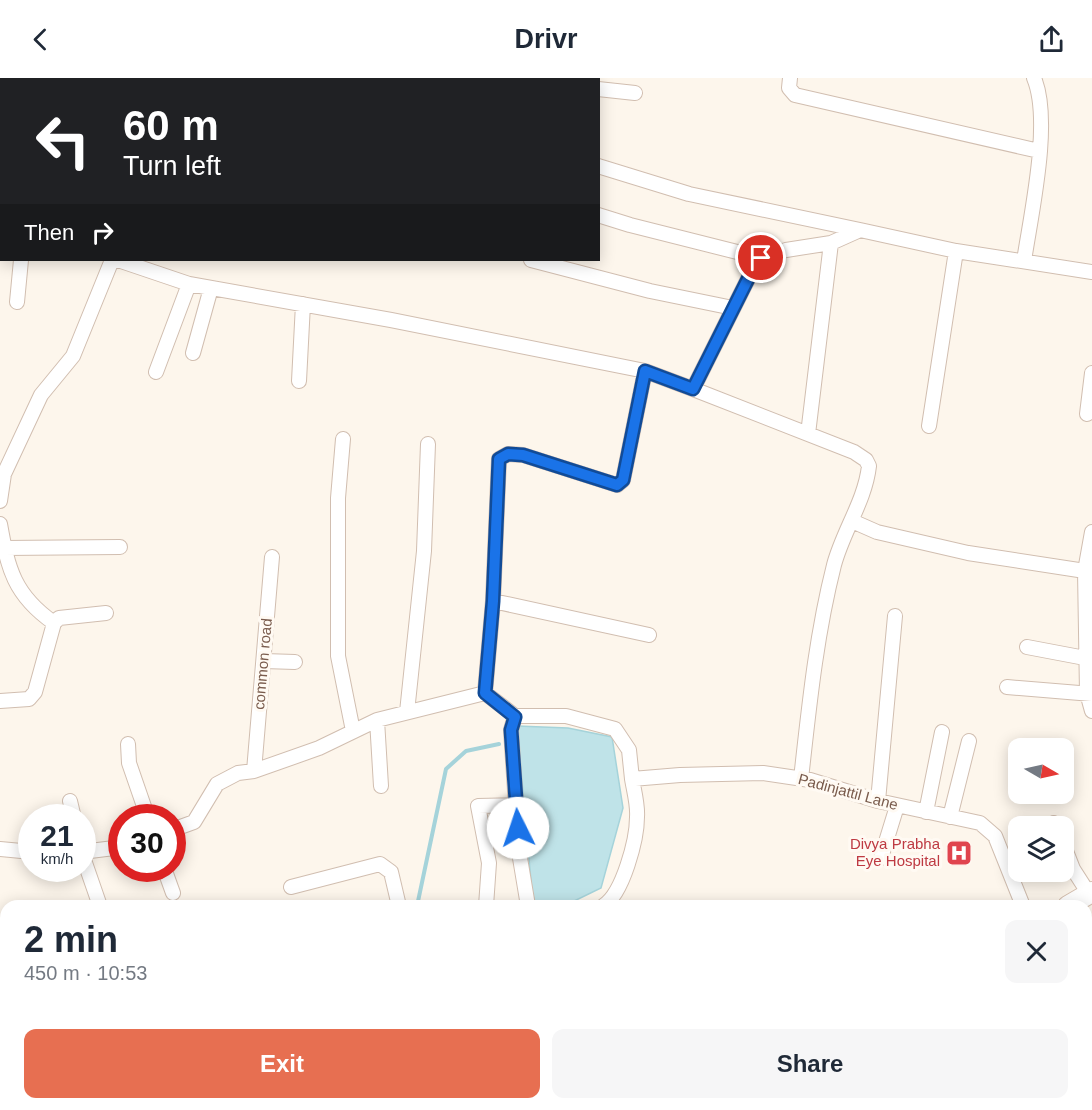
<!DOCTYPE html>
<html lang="en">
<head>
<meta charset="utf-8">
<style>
	body { margin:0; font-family:Arial,sans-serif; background:#f6f6f7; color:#1f2937; height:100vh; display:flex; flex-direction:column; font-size:22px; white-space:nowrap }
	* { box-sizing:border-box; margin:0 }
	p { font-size:20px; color:#747a83 }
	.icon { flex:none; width:33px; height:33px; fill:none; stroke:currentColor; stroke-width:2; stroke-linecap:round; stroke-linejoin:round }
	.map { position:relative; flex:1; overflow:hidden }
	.drawer { position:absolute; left:0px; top:822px; width:1092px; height:210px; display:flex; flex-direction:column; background:#fff; border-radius:18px 18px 0 0; box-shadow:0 3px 15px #0003 }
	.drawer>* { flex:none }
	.banner { position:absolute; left:0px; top:0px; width:600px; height:183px; box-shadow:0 3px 15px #0003; background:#202124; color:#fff; overflow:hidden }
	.needle { width:39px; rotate:99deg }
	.buttons { position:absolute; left:1008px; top:660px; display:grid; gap:12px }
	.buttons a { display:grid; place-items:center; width:66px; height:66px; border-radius:12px; background:#fff; box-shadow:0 3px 15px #0003; font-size:30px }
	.speed { position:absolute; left:18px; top:726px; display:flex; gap:12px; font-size:30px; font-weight:700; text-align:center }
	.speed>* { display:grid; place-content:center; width:78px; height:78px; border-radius:50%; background:#fff; box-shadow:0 3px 15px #0003; line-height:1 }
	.speed small { font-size:15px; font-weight:400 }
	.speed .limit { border:9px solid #d22; background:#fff; color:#111 }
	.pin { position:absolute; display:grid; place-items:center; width:51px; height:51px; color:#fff; margin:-26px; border:3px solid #fff; border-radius:50%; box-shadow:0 2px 6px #0007 }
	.me { position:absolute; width:66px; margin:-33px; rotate:356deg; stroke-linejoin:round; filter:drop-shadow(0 0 4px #0008) }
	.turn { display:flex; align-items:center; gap:21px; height:126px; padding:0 24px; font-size:27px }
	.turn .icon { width:78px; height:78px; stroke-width:2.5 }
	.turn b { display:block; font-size:42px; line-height:51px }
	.then { display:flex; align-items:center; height:57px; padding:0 24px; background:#0003; gap:12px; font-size:22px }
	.round { display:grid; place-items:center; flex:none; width:63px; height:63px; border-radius:12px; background:#f6f6f7 }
	.summary { display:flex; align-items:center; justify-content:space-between; height:102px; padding:0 24px }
	h1 { font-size:36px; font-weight:700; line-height:45px }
	.cta { display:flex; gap:12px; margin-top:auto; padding:12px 24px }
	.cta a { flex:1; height:69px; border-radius:12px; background:#e76f51; color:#fff; font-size:24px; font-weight:700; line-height:69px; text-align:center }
	.cta a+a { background:#f6f6f7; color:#1f2937 }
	header { display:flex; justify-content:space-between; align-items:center; height:78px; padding:0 24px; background:#fff; font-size:27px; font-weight:700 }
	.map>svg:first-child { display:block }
	.education { fill:#f3e8fa }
	.water { fill:#bfe3e8; stroke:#a5d3da; stroke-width:1.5 }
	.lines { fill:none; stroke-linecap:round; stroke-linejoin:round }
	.stream { stroke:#a5d3da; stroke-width:4 }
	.street-casing { stroke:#d1beb0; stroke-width:16 }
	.secondary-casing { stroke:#d6c0b0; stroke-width:22 }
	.street { stroke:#fff; stroke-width:14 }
	.secondary { stroke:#fff; stroke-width:20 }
	.route-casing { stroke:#114b97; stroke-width:15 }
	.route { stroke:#1a73e8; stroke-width:10 }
	.labels { text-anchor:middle; stroke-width:6; stroke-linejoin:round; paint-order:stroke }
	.street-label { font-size:15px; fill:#7a5c4d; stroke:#fffaf3 }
	.health-label { font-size:15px; fill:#be3a42; stroke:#fffaf3; text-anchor:end }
</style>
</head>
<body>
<header><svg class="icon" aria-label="back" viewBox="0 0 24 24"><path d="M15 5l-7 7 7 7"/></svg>Drivr<svg class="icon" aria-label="share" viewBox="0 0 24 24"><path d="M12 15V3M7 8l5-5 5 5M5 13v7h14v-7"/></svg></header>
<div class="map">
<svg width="1092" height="1032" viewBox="0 0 1092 1032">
	<rect width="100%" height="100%" fill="#fdf6ec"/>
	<path class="education" d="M279 1026H323L331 1032H283Z"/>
	<path class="water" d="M517 648 568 650 612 659 623 730 601 810 564 828H536L532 814Z"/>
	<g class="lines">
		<path class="stream" d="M417 828 446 691 466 673 499 666
			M0 987 6 984"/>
		<g class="street-casing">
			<path id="street" d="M330 0 334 2
				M523 0 527 2
				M790 0 789 10 795 17 1039 73
				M176 2V0
				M349 2V0
				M598 11 635 15
				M598 88 689 116 860 152
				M598 137 630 147 761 180
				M0 139H2
				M118 182 189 206 391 242 645 293 693 311 752 193 761 180 786 172 831 165 860 152 956 173 1092 194
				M531 182 650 213 733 230
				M1024 183C1031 136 1052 43 1034 0
				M17 224 21 182
				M193 275 211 210
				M156 294 189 206
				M299 303 303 226
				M693 311 854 374 866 382 869 388C865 423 843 453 834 487 816 558 809 629 801 701
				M1087 336 1092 295
				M929 348 956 173
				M808 356 831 165
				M343 361 338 420V578L353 653
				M0 423 4 396 41 317 73 278 112 182
				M852 443 877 454 968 475 1085 493
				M0 446C8 491 14 517 54 545
				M1092 454 1085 493 1087 615 1092 633
				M4 470 120 469
				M493 523 649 557
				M1027 569 1085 580
				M264 583 295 584
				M1007 609 1092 616
				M485 615 493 523 499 381 508 376 523 377 617 407 623 402 645 293
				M0 623 29 621 35 614 54 545 59 540 106 535
				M407 634 424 473 428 366
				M515 638H566L615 651 629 672 632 701 680 697 763 695 810 702 878 723 980 745 995 758 1023 828
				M515 638 511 652 519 774 528 828
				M377 642 381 708
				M128 666 129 685 148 740
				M254 693 272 479
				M70 723 74 740
				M878 723 895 538
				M926 734 942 654
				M950 739 969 663
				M1054 745 1056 748
				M172 752 194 744 217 706 238 695 254 693 319 670 377 642 485 615 515 638
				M1064 768 1073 791 1089 816
				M0 771 32 774
				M82 774 122 769
				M82 776 100 828
				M881 780 897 728
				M164 790 173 815
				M291 809 380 786 391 794 399 828
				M486 828 489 785 478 728 516 727
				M603 828C623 816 637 761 637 739 638 727 634 713 632 701
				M449 1026 450 1032
				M513 1026 514 1032
				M804 1026 805 1032
				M1002 1026 1005 1032
				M105 1032 113 1026
				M353 1032 354 1026"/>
		</g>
		<g class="secondary-casing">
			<path id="secondary" d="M1068 828 1092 814
				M566 1032 602 1026"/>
		</g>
		<use href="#street" class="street"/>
		<use href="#secondary" class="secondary"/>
	</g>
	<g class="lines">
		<g class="route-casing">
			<path id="route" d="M518 750 511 652 515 639 485 615 493 523 499 381 508 376 523 377 617 407 623 402 645 293 693 311 752 193 761 180"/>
		</g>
		<use href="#route" class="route"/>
	</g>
	<defs>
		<g id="hospital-square" transform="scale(1.35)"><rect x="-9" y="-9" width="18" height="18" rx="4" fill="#e0444e" stroke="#fffaf3"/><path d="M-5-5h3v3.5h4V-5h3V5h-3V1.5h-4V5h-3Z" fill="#fff"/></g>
	</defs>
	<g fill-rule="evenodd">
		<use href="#hospital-square" x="959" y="775"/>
	</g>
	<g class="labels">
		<g class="street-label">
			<text transform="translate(263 586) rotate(-85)" y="5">common road</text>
			<text transform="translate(848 714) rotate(15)" y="5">Padinjattil Lane</text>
		</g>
		<g class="health-label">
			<text x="940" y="771">Divya Prabha<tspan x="940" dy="17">Eye Hospital</tspan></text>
		</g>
	</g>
</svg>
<div class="buttons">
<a><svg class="needle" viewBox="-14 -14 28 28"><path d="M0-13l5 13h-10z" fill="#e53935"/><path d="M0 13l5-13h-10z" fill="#747a83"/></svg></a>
<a><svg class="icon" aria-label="layers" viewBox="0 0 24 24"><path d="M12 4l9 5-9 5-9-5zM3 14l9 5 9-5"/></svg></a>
</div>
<div class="speed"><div>21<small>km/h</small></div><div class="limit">30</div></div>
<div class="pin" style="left:761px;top:180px;background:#d93025"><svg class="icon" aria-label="arrive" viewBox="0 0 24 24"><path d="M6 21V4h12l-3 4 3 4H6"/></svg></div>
<svg class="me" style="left:518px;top:750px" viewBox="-20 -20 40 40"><circle r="19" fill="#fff"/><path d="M0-13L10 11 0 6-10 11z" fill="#1a73e8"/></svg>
<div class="banner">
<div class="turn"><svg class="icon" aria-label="left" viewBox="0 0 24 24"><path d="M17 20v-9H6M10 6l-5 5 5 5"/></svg><div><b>60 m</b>Turn left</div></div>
<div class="then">Then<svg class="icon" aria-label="right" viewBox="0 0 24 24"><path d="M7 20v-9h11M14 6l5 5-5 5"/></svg></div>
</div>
<section class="drawer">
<div class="summary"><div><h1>2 min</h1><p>450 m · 10:53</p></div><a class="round"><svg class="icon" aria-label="close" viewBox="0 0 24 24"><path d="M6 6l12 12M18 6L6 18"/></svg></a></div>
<div class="cta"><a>Exit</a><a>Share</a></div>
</section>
</div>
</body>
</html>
